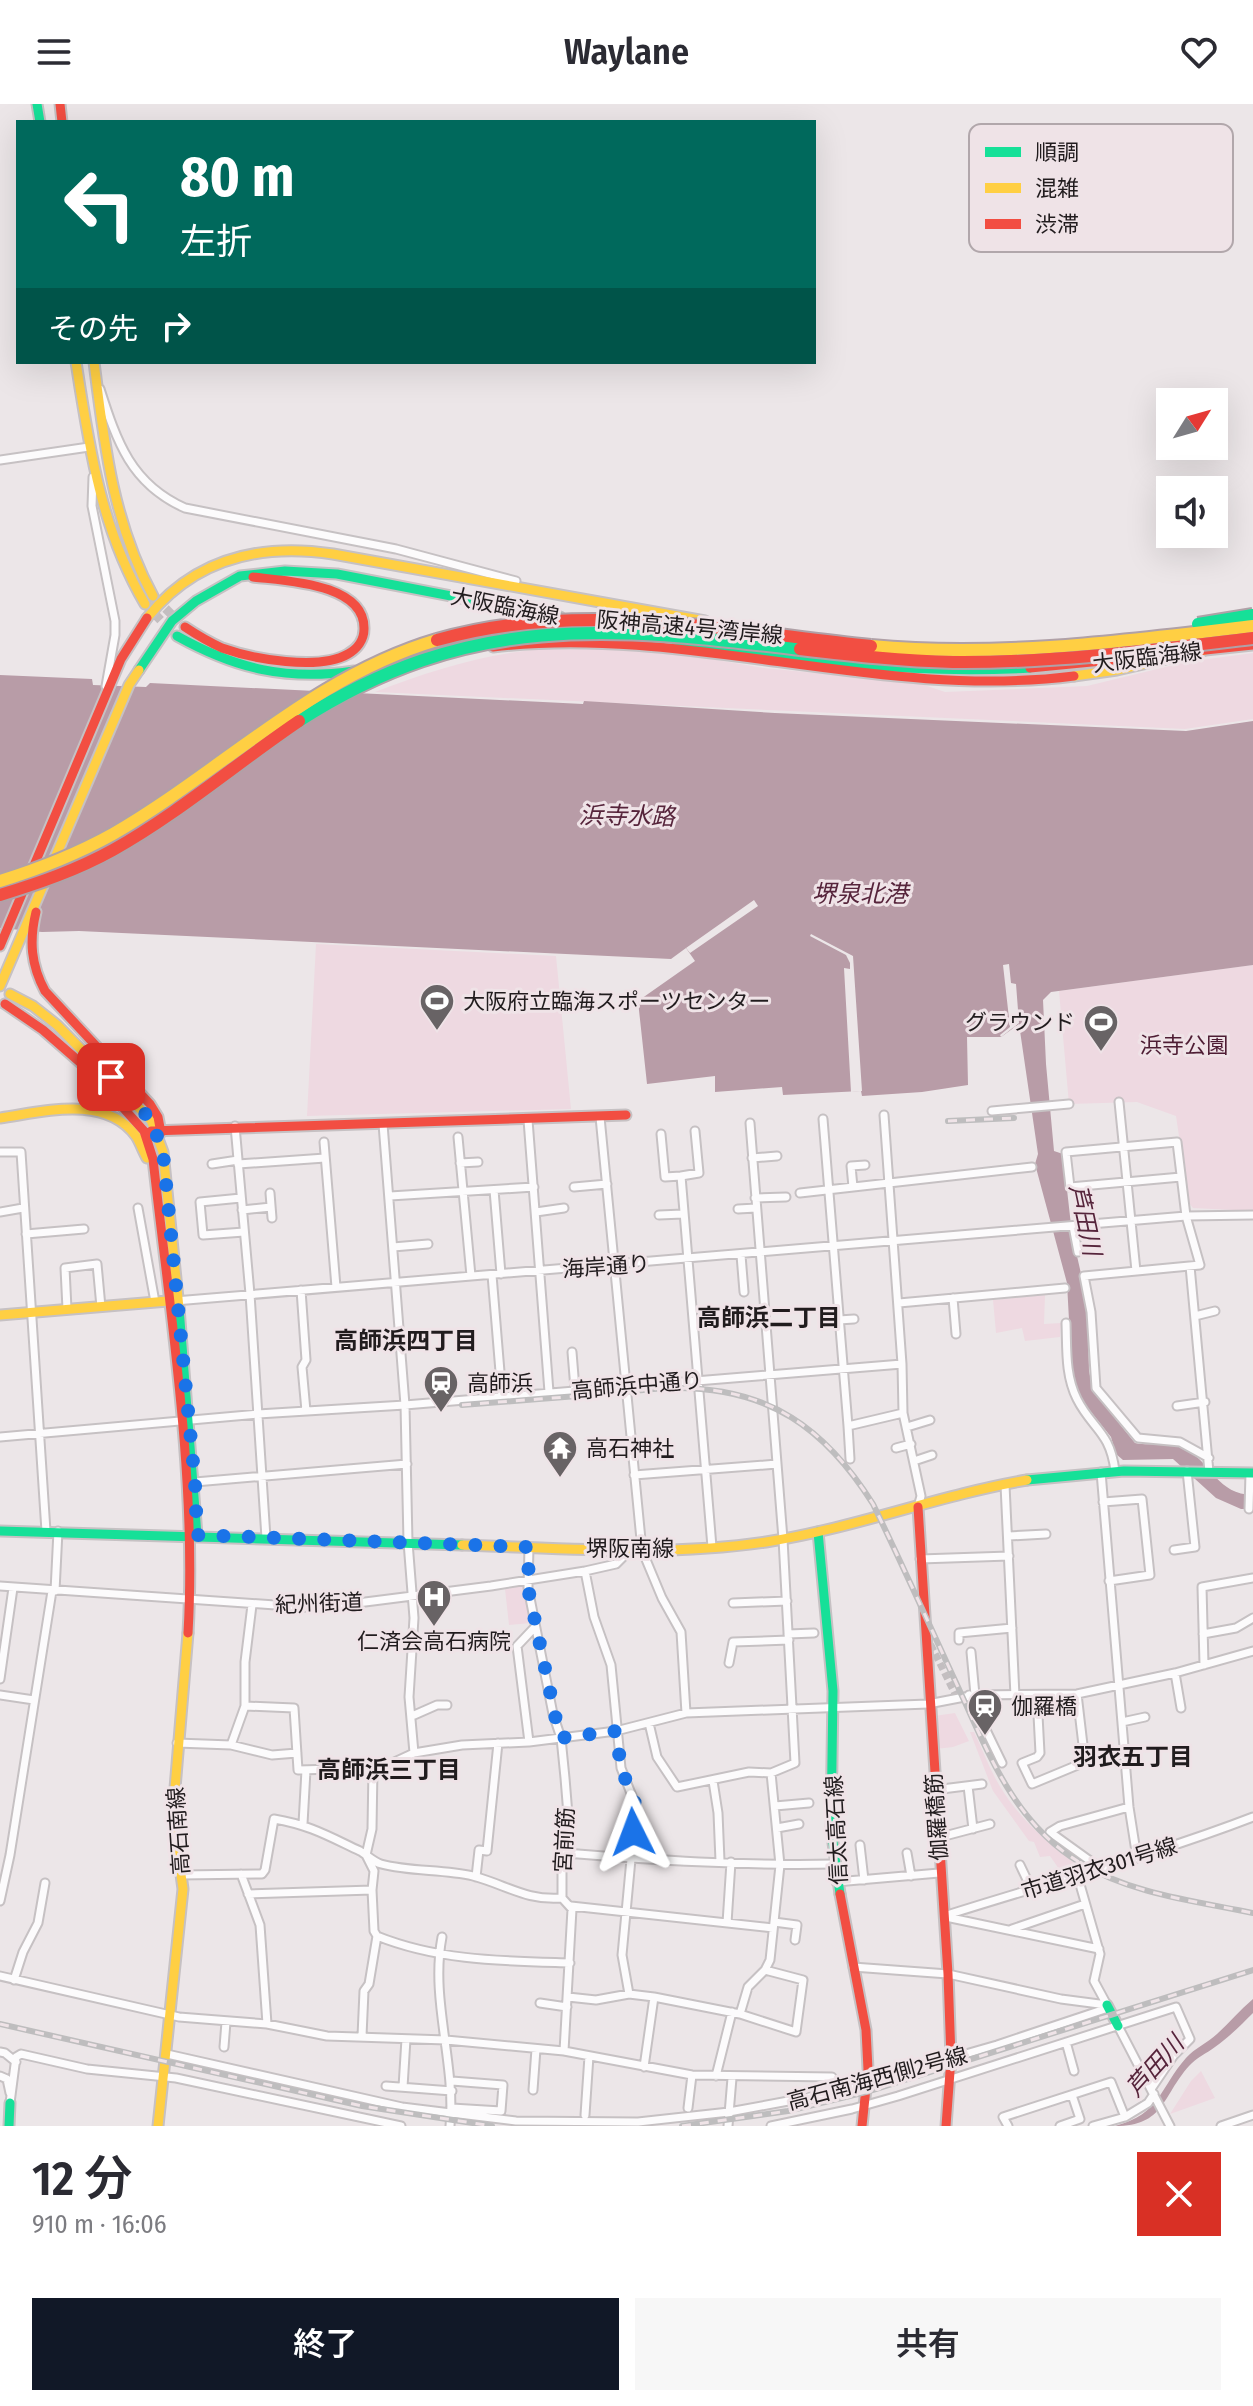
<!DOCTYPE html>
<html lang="ja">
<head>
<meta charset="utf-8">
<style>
	body { margin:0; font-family:"Fira Sans Condensed","Noto Sans JP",sans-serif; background:#f7f7f7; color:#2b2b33; height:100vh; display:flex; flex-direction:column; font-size:30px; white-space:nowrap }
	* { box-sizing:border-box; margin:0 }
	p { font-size:26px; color:#7c7c81 }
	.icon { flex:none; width:44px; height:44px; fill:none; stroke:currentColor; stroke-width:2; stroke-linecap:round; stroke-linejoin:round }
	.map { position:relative; height:2022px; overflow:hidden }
	.sheet { display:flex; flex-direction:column; background:#fff; flex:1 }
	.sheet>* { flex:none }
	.banner { position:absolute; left:16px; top:16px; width:800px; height:244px; border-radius:0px; box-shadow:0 8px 32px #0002; background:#00695c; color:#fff; overflow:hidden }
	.needle { width:52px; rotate:53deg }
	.tools { position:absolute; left:1156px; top:284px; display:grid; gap:16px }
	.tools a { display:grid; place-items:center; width:72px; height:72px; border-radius:0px; background:#fff; box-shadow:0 8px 32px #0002; font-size:40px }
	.pin { position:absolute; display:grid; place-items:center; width:68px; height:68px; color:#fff; margin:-34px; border-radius:16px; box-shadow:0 4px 12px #0006 }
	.me { position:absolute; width:88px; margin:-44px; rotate:357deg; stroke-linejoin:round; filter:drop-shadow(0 0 6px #0008) }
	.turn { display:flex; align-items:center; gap:28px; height:168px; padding:0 32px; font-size:36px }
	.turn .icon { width:104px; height:104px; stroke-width:2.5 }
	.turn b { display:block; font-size:56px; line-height:68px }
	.then { display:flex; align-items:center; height:76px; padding:0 32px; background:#0003; gap:16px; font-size:30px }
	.round { display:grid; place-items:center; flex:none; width:84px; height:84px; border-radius:0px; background:#f7f7f7 }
	.summary { display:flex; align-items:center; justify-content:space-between; height:136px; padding:0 32px }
	h1 { font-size:48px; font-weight:600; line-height:60px }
	.cta { display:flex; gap:16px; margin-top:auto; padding:16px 32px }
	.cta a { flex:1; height:92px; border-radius:0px; background:#111827; color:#fff; font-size:32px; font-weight:600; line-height:92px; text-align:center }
	.cta a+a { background:#f7f7f7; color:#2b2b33 }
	header { display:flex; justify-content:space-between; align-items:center; height:104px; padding:0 32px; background:#fff; font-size:36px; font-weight:600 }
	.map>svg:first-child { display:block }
	.green { fill:#eed9e1 }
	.water { fill:#b89ca7 }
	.pier { fill:#ece6e8 }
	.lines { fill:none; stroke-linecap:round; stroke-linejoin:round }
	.street-tunnel { stroke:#c3bec0; stroke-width:7; stroke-dasharray:7 3.5; stroke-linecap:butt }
	.secondary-tunnel { stroke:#c3bec0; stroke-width:9; stroke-dasharray:9 4.5; stroke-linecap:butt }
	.street-casing { stroke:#c6c1c3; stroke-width:11 }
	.fast-casing { stroke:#c6c1c3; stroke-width:13 }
	.slow-casing { stroke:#c6c1c3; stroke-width:13 }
	.jam-casing { stroke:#c6c1c3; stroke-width:13 }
	.street { stroke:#fcfbfc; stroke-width:7 }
	.fast { stroke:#16e098; stroke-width:9 }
	.slow { stroke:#ffcf43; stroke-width:9 }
	.jam { stroke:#f24e42; stroke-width:9 }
	.rail-casing { stroke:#bebdbe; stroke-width:6 }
	.rail { stroke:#efe3e7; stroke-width:3; stroke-dasharray:9; stroke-linecap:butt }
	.fast-bridge-casing { stroke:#b0a1a7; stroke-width:16; stroke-linecap:butt }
	.slow-bridge-casing { stroke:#b0a1a7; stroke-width:16; stroke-linecap:butt }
	.jam-bridge-casing { stroke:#b0a1a7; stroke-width:16; stroke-linecap:butt }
	.fast-bridge { stroke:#16e098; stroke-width:12 }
	.slow-bridge { stroke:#ffcf43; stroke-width:12 }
	.jam-bridge { stroke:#f24e42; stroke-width:12 }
	.route { stroke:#1a73e8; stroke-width:14; stroke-dasharray:0 25.2 }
	.labels { text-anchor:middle; stroke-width:6; stroke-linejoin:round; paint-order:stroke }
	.street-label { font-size:22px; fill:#211c1e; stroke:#efe3e7 }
	.poi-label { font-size:22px; fill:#211c1e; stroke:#efe3e7; text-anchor:start }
	.park-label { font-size:22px; fill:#4e1d34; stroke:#efe3e7 }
	.water-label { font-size:24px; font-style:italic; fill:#56243b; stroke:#efe3e7 }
	.neighbourhood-label { font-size:24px; font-weight:bold; fill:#211c1e; stroke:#efe3e7 }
	.key { fill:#efe3e7; stroke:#b1a7ab; stroke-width:2 }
	.key-label { font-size:22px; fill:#211c1e }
</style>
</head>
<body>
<header><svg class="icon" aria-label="menu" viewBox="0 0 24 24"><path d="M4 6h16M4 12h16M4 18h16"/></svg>Waylane<svg class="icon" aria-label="heart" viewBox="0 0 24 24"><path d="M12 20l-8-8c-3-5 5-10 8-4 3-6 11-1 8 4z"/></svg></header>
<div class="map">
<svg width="1253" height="2022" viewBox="0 0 1253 2022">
	<rect width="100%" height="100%" fill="#ece6e8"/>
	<path class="green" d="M552 544H606L681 550 764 564 918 579 945 588 1087 582 1186 558 1253 549V615L1185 625 375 588C435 565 487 549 552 544Z
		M316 840 556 852 571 1005 307 1012Z
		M1253 861V1107L1193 1104 1189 1099 1176 1012 1137 998 1069 1000 1059 887Z
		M1045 1191 1044 1220 1061 1219 1060 1233 1025 1237 1022 1224 996 1229 993 1196Z
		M522 1482 525 1484 531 1519 509 1521 505 1485Z
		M955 1609 969 1637 953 1643 936 1645 934 1612Z
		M970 1628H974C983 1646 990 1667 1001 1684 1021 1717 1050 1741 1081 1764L1069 1768 1066 1764 1059 1765 1050 1752 1040 1753 1034 1738 1029 1737 993 1687Z
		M1201 1967 1215 1994 1170 2010 1191 1977Z"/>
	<path class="water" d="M0 571 92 575 93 581 146 583 150 579 583 600 584 597 775 609 1186 627 1253 617V861L1051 888 1043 896 1046 960 1054 1047 1063 1050 1072 1130 1087 1196 1089 1267 1093 1287 1135 1339C1151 1343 1172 1336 1186 1345 1213 1361 1217 1390 1253 1391V1405H1241L1216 1394 1173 1355 1123 1356 1116 1350 1111 1333 1080 1294 1072 1272 1067 1179 1035 1060 1038 1050 1019 920 1001 933H967L968 981 922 988 862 992 861 987 783 991 782 983 715 988V972L647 980 638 897 695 857 686 844 671 855 79 827 42 828 0 824Z
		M1253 1895V1909C1241 1921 1229 1933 1215 1943 1207 1949 1196 1954 1189 1962 1162 1992 1165 2022 1115 2022 1161 2010 1160 1983 1186 1954 1195 1944 1207 1939 1217 1930 1229 1919 1240 1906 1253 1895Z"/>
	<path class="pier" d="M754 796 758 802 690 849 686 844Z
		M811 830 853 852 862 987 851 988 844 864 850 865V859L846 851 810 832Z
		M1009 860 1011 879 1016 880 1019 919 1001 933 1000 931 1010 923 1003 861Z"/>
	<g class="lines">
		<path class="street-tunnel" d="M926 1531 957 1594"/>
		<path class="secondary-tunnel" d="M156 495 179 518
			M145 500 171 527"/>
		<g class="street-casing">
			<path id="street" d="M100 285C117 338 131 380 185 404L396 445 516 477
				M0 356 89 343
				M93 373 92 402 115 517V531L106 582
				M1119 998 1136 1167
				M992 1007 1069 1000
				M884 1011 902 1260 903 1309 921 1392 918 1403
				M600 1013 642 1446 662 1494 681 1528 686 1609
				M823 1015 848 1322 903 1309
				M528 1016 549 1288
				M383 1020 405 1301 408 1438 414 1514 409 1593 414 1649
				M235 1022 250 1190 266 1434
				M695 1027 699 1069 681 1072 712 1443
				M661 1030 665 1073 681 1072
				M458 1033 471 1172
				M324 1038 336 1183
				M0 1048H21L46 1427
				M752 1054 777 1052
				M460 1059 478 1058
				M212 1060 238 1056
				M238 1060 325 1054
				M1181 1073 1070 1083 1066 1048 1177 1038 1186 1112 1200 1161 1084 1172 1091 1208 1096 1284 1138 1334 1180 1338 1209 1354
				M574 1083 607 1080
				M853 1083 851 1062 865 1061
				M494 1086 501 1170
				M270 1089 272 1114
				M800 1089 1032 1063
				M390 1092 534 1083
				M241 1094 200 1098 203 1131 244 1128
				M755 1094 786 1093
				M138 1104 155 1198
				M738 1105 756 1104
				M242 1106 271 1103
				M0 1108 23 1104
				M536 1108 564 1104
				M659 1111 683 1110
				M1073 1122 1078 1148
				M26 1130 84 1125
				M393 1143 428 1140
				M741 1151 744 1188
				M1190 1162 1209 1368
				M492 1171 502 1292
				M301 1186 306 1256 302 1263 306 1307
				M953 1194 956 1230
				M175 1197 1186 1112 1253 1111
				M899 1199 1065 1184
				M67 1205 65 1164 97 1160 101 1203
				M1195 1212 1215 1207
				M839 1216 854 1215
				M1066 1219C1067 1245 1065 1271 1077 1295 1092 1325 1110 1327 1115 1367
				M572 1248 575 1285
				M1177 1302 1205 1298
				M848 1322 850 1355
				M907 1323 930 1316
				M0 1333 258 1310 405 1301 902 1260
				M896 1344 911 1340
				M914 1357 932 1351
				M1101 1368 1129 1703 1137 1754
				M634 1371 777 1360
				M195 1378 407 1360
				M1005 1381 1015 1592
				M1103 1398 1142 1395 1150 1471 1109 1477
				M1249 1405 1250 1369
				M1009 1432 1046 1430
				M529 1443 528 1484 553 1610 561 1634 565 1674 569 1723 562 1765V1794L572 1805 564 1947
				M1174 1446 1195 1443 1187 1367
				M920 1455 1009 1452
				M585 1467 594 1513 611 1561 621 1664 636 1702 622 1851 629 1890
				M0 1482 318 1504 491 1482 585 1467 616 1460 630 1446
				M55 1487 58 1427
				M733 1499 787 1497
				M252 1501 245 1558V1602L294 1604 298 1666 373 1664 388 1661 414 1649 462 1641 529 1638 616 1627 686 1609 928 1600 975 1591 1077 1590 1175 1569 1253 1547
				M788 1530 814 1529
				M1203 1530 1236 1524 1253 1514
				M959 1536V1529L1012 1524
				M971 1548 975 1591
				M729 1559 733 1538 789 1536
				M1204 1561 1202 1483 1253 1474
				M1175 1569 1181 1604
				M0 1575 13 1484
				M1077 1590 1085 1658
				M0 1591 34 1596
				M969 1591 1002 1659
				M1037 1592 1040 1649 1037 1653 1022 1659 1032 1680 1085 1658 1125 1650
				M412 1612 437 1601H447
				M1122 1618 1145 1613
				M649 1619 657 1653 677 1683 749 1668 771 1669 795 1659 783 1435 750 1019
				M529 1638 517 1542 535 1523
				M177 1639 231 1641 272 1651 297 1649
				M231 1641 245 1602
				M713 1677 718 1709 720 1757
				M968 1682 973 1725
				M934 1686 982 1680
				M775 1702 809 1699
				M303 1720 306 1666
				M777 1724 799 1720
				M937 1734 990 1720
				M860 1741 864 1776
				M565 1749C654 1756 744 1762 834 1760
				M907 1749 911 1772
				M1020 1761 1031 1784
				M1100 1764 1050 1728 1060 1722 1129 1703
				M241 1770 260 1821 267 1920
				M1077 1770 1100 1850 1094 1877 1107 1901
				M180 1771 262 1770 265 1766 274 1715C310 1721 328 1732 360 1747 367 1751 374 1758 381 1760 411 1768 443 1765 473 1772 507 1781 526 1797 562 1794
				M476 1773 479 1746 487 1747 498 1639
				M836 1778 939 1769
				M248 1790 372 1786
				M0 1797 10 1751 52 1487
				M571 1802 773 1824
				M944 1812C1047 1779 1152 1752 1253 1713
				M946 1813 1099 1845
				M774 1818 797 1821 795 1836
				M727 1819 731 1758
				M1012 1825 1085 1800
				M377 1832C439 1857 504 1857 570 1859
				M442 1833C430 1896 456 1959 450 2022
				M853 1863 948 1870 1061 1895 1107 1901
				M0 1872 179 1913 267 1920 327 1932 446 1936 564 1947 692 1971 832 1973
				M14 1876 23 1848 38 1819 45 1779
				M568 1893 596 1896 629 1890 654 1893 740 1910 796 1928 803 1876 765 1866
				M540 1899 567 1903
				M740 1910 748 1883 765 1866 770 1856 780 1761 771 1669
				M1118 1922 1170 2022
				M362 1932 364 1887 369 1880 377 1832 374 1827 372 1786 374 1767 366 1751 372 1725 373 1664
				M1066 1938 1074 1967
				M224 1943 226 1918
				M0 1948 5 1949 16 1958
				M167 1950 402 2003 516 2017 638 2018 729 2008 826 1990 997 1941 1108 1904
				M644 1963 654 1893
				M0 1972 7 1975 10 1989
				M716 1972 732 1908
				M386 1982 452 1987
				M403 1983 406 1935
				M533 1986 536 1945
				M10 1999 16 1953 21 1950 87 1965 176 1974 401 2022
				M452 2004 501 2007 503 1981 452 1977
				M688 2004 692 1971
				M585 2011 589 1952
				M728 2022 732 1974
				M771 2022 852 2005 898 1992 1176 1903 1190 1935 1174 1951 1151 1985
				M1008 2022 1003 2013 1111 1978 1125 2013 1148 1999 1154 1990
				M1060 2022 1080 2015 1072 1991
				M1093 2022 1125 2013
				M1221 2022 1253 2011"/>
		</g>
		<g class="fast-casing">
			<path id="fast" d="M37 0 40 18
				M177 532C236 565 287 577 354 567
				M675 536C793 556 911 571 1030 564
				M139 566 172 517 196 497 240 472 285 467 337 470 560 513
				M179 1204 197 1431
				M1027 1376 1124 1367 1253 1369
				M0 1427 462 1441
				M818 1428 833 1587 831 1724 840 1790
				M1107 1901 1118 1922
				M9 2022 10 1999"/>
		</g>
		<g class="slow-casing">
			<path id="slow" d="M76 258C89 343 101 425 145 500
				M94 258C104 339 113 419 153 492
				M147 514C194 455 260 439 333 450L705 517
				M1074 572 1117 566 1205 546
				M0 882 129 581 139 566
				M10 890 33 902 57 921 151 1016 163 1048 179 1204
				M0 1014C43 1008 105 990 136 1032 140 1038 143 1047 147 1054
				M0 1211 168 1197
				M462 1441C563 1444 666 1453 766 1438 855 1424 939 1391 1027 1376
				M158 2022 183 1785 176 1734 174 1696 188 1529"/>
		</g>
		<g class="jam-casing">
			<path id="jam" d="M60 0 62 18
				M565 520 599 523
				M185 523C197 531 209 538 222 544 253 555 319 567 348 550 357 545 364 536 364 525 365 479 285 477 253 473
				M493 543C687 520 879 597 1074 572
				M1196 547 1253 541
				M1030 564 1163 551
				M36 808C29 837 31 861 45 887L150 1000 158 1013 161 1029
				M0 842 121 555 147 514
				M5 900 43 926 90 967 144 1027 153 1055C170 1208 197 1376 188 1529
				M151 1027 626 1011
				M918 1403 948 1870 951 1954 946 2022
				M840 1790 866 1926 868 1965 862 2022"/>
		</g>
		<use href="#street" class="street"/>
		<use href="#fast" class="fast"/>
		<use href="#slow" class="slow"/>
		<use href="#jam" class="jam"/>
		<g class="rail-casing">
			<path id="rail" d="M948 1017 1014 1014
				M462 1301C509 1297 556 1294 603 1290 628 1288 652 1284 677 1284 769 1284 825 1324 873 1400 900 1456 926 1513 952 1570 985 1640 1010 1716 1079 1758 1130 1790 1195 1797 1253 1809
				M0 1920 362 2002 492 2022
				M682 2022 788 2007 870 1987 1253 1866"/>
		</g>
		<use href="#rail" class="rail"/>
		<g class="fast-bridge-casing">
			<path id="fast-bridge" d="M1198 520 1253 511
				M299 617C468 508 609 522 800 545"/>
		</g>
		<g class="slow-bridge-casing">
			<path id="slow-bridge" d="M871 542C999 554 1126 537 1253 522
				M0 777C39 765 77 750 113 730 222 667 314 572 437 536"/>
		</g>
		<g class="jam-bridge-casing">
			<path id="jam-bridge" d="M437 536C580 495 727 527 871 542
				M800 545C851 551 902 557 953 558 1053 559 1153 546 1253 534
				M0 791C39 779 77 766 113 746 179 709 237 659 299 617"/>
		</g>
		<use href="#fast-bridge" class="fast-bridge"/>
		<use href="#slow-bridge" class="slow-bridge"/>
		<use href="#jam-bridge" class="jam-bridge"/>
	</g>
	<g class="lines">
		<path class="route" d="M111 973 151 1016 163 1048 195 1378 197 1431 529 1443 528 1484 559 1630 561 1634 616 1627 621 1664 636 1702 633 1728"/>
	</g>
	<defs>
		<g id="stadium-pin" transform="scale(1.8)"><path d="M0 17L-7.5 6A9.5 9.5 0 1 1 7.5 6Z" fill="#686365" stroke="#efe3e7"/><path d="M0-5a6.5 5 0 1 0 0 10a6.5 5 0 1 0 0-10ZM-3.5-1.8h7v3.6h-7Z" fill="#fff"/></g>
		<g id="station-pin" transform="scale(1.8)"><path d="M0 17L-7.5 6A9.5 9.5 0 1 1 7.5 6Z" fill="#686365" stroke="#efe3e7"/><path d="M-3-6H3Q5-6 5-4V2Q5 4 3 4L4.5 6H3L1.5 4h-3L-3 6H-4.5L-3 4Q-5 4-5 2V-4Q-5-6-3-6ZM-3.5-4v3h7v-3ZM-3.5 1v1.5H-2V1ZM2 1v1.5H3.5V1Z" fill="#fff"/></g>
		<g id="temple-pin" transform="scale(1.8)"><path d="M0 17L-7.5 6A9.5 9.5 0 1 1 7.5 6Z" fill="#686365" stroke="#efe3e7"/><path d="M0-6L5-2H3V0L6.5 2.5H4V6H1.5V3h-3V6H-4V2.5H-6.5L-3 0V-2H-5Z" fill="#fff"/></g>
		<g id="hospital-pin" transform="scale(1.8)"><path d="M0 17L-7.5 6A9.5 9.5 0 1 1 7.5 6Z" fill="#686365" stroke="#efe3e7"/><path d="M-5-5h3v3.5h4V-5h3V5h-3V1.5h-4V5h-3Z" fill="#fff"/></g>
	</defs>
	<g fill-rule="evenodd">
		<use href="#stadium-pin" x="437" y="897"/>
		<use href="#stadium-pin" x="1101" y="918"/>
		<use href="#station-pin" x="441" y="1279"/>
		<use href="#temple-pin" x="560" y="1344"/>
		<use href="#hospital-pin" x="434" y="1493"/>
		<use href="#station-pin" x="985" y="1602"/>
	</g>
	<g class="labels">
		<g class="street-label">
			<text transform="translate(505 502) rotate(11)" y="8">大阪臨海線</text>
			<text transform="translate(690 523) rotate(5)" y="8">阪神高速4号湾岸線</text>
			<text transform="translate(1147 553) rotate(-7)" y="8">大阪臨海線</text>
			<text transform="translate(606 1162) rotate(-4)" y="8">海岸通り</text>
			<text transform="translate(637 1281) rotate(-5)" y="8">高師浜中通り</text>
			<text x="630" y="1452">堺阪南線</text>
			<text transform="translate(319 1499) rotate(-2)" y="8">紀州街道</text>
			<text transform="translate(936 1713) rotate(-94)" y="8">伽羅橋筋</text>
			<text transform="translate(836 1726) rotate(-93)" y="8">信太高石線</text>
			<text transform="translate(178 1727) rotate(-94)" y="8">高石南線</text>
			<text transform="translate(564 1736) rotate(-87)" y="8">宮前筋</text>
			<text transform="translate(1099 1764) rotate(-17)" y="8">市道羽衣301号線</text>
			<text transform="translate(877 1974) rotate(-15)" y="8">高石南海西側2号線</text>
		</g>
		<g class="poi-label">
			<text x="463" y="905">大阪府立臨海スポーツセンター</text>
			<text x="1075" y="926" text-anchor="end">グラウンド</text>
			<text x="467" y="1287">高師浜</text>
			<text x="586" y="1352">高石神社</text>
			<text x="434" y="1545" text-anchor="middle">仁済会高石病院</text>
			<text x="1011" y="1610">伽羅橋</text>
		</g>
		<g class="park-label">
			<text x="1184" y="949">浜寺公園</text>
		</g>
		<g class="water-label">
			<text transform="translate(627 712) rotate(1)" y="8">浜寺水路</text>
			<text x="860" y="798">堺泉北港</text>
			<text transform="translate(1085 1116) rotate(78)" y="8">芦田川</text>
			<text transform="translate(1155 1962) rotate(-48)" y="8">芦田川</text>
		</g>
		<g class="neighbourhood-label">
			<text x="769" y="1222">高師浜二丁目</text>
			<text x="406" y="1245">高師浜四丁目</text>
			<text x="1133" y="1661">羽衣五丁目</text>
			<text x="389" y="1674">高師浜三丁目</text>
		</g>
	</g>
	<rect x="969" y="20" width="264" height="128" rx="12" class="key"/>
	<rect x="985" y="43" width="36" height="10" fill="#16e098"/>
	<rect x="985" y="79" width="36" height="10" fill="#ffcf43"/>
	<rect x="985" y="115" width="36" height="10" fill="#f24e42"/>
	<g class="key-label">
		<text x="1035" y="56">順調</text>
		<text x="1035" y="92">混雑</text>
		<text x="1035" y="128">渋滞</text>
	</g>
</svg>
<div class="tools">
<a><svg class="needle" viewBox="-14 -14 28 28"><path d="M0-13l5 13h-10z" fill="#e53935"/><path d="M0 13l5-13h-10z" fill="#7c7c81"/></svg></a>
<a><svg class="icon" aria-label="sound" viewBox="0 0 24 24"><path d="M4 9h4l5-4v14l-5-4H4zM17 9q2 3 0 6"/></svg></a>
</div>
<div class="pin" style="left:111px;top:973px;background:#d93025"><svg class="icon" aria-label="arrive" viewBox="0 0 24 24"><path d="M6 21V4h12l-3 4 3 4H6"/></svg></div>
<svg class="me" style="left:633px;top:1728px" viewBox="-20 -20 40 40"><path d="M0-17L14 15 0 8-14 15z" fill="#1a73e8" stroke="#fff" stroke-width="4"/></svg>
<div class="banner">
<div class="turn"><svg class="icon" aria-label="left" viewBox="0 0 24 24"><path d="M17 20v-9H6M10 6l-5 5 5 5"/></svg><div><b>80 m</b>左折</div></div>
<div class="then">その先<svg class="icon" aria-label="right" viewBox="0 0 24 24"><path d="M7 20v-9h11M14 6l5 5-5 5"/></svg></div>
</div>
</div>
<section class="sheet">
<div class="summary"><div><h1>12 分</h1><p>910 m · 16:06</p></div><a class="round" style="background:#d93025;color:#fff"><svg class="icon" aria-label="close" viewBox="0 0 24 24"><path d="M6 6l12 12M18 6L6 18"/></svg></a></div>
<div class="cta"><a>終了</a><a>共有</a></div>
</section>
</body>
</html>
